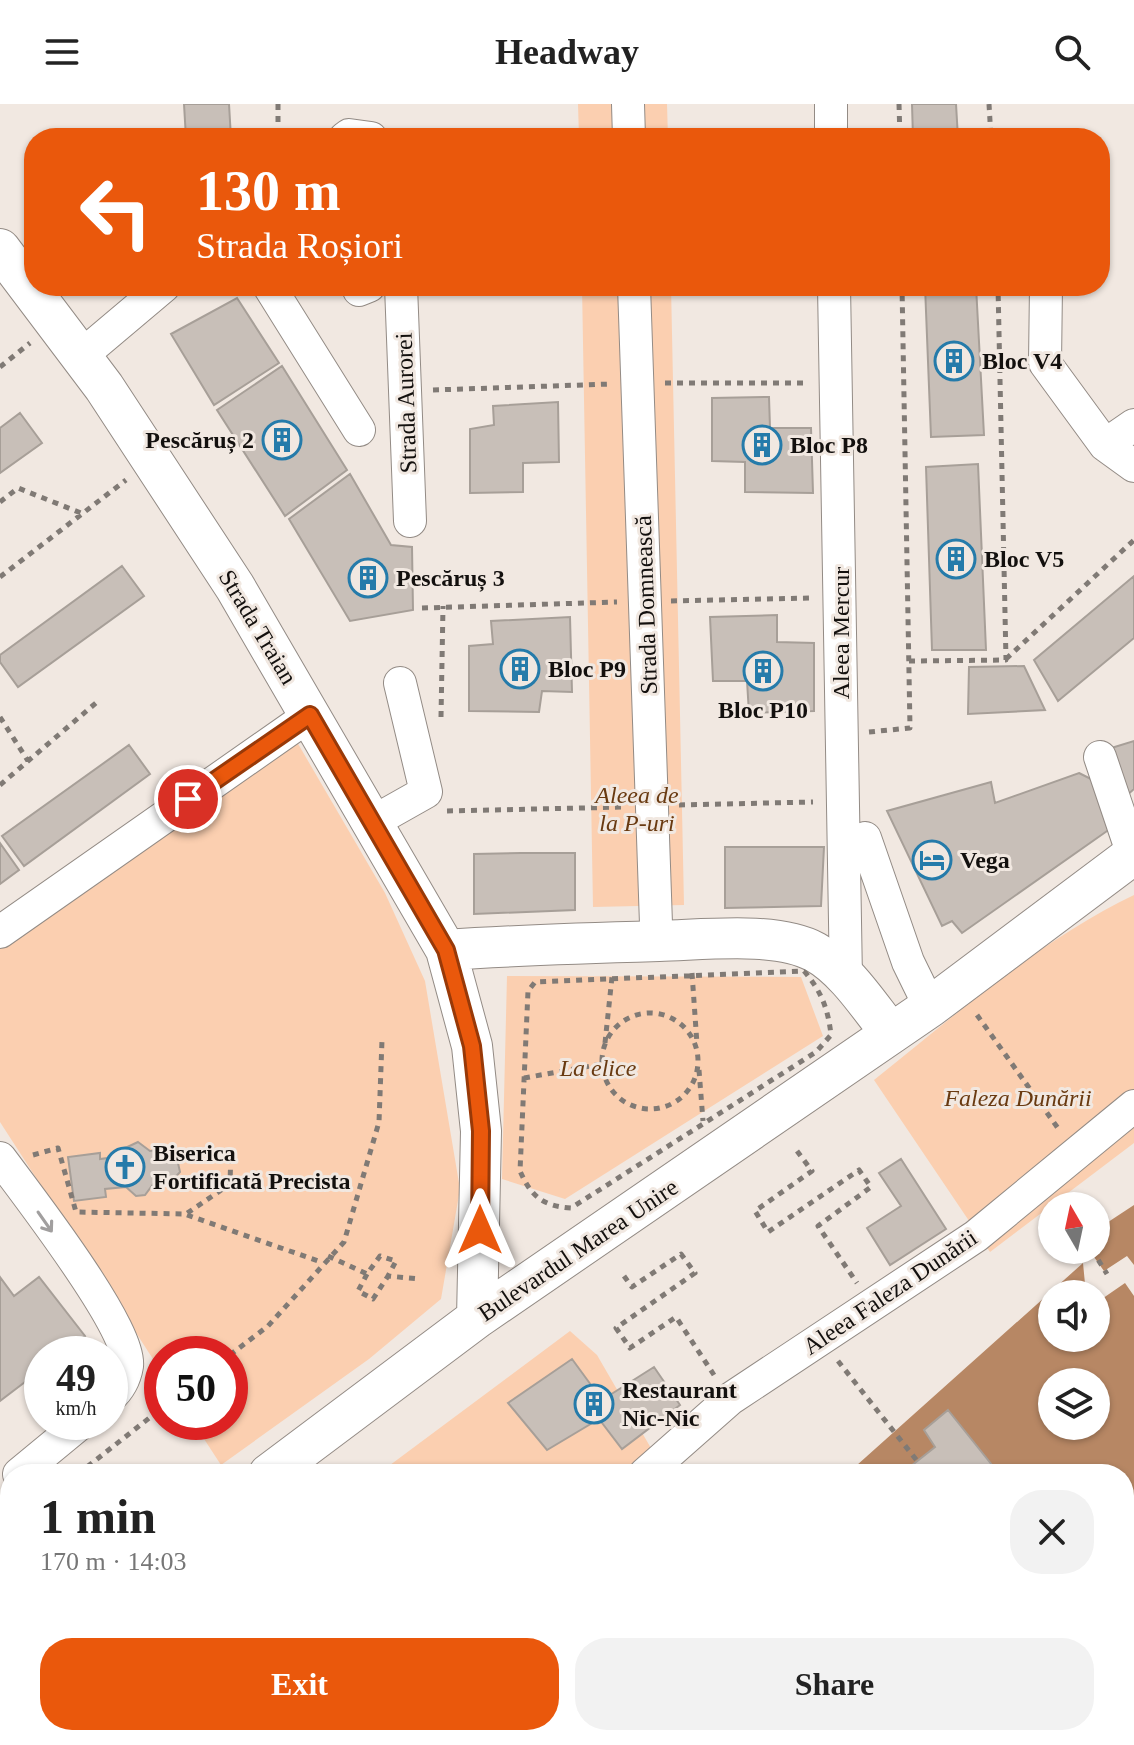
<!DOCTYPE html>
<html lang="en">
<head>
<meta charset="utf-8">
<style>
	body { margin:0; font-family:"Times New Roman",serif; background:#f2f2f2; color:#222; height:100vh; display:flex; flex-direction:column; font-size:30px; white-space:nowrap }
	* { box-sizing:border-box; margin:0 }
	p { font-size:26px; color:#767676 }
	.icon { flex:none; width:44px; height:44px; fill:none; stroke:currentColor; stroke-width:2; stroke-linecap:round; stroke-linejoin:round }
	.map { position:relative; flex:1; overflow:hidden }
	.panel { position:absolute; left:0px; top:1360px; width:1134px; height:282px; display:flex; flex-direction:column; background:#fff; border-radius:32px 32px 0 0; box-shadow:0 2px 6px #0004 }
	.panel>* { flex:none }
	.banner { position:absolute; left:24px; top:24px; width:1086px; height:168px; border-radius:32px; box-shadow:0 2px 6px #0004; background:#ea580c; color:#fff; overflow:hidden }
	.needle { width:52px; rotate:351deg }
	.fabs { position:absolute; left:1038px; top:1088px; display:grid; gap:16px }
	.fabs a { display:grid; place-items:center; width:72px; height:72px; border-radius:50%; background:#fff; box-shadow:0 2px 6px #0004; font-size:40px }
	.speed { position:absolute; left:24px; top:1232px; display:flex; gap:16px; font-size:40px; font-weight:700; text-align:center }
	.speed>* { display:grid; place-content:center; width:104px; height:104px; border-radius:50%; background:#fff; box-shadow:0 2px 6px #0004; line-height:1 }
	.speed small { font-size:20px; font-weight:400 }
	.speed .limit { border:12px solid #d22; background:#fff; color:#111 }
	.pin { position:absolute; display:grid; place-items:center; width:68px; height:68px; color:#fff; margin:-34px; border:4px solid #fff; border-radius:50%; box-shadow:0 2px 8px #0007 }
	.me { position:absolute; width:88px; margin:-44px; rotate:0deg; stroke-linejoin:round; filter:drop-shadow(0 0 6px #0008) }
	.turn { display:flex; align-items:center; gap:28px; height:168px; padding:0 40px; font-size:36px }
	.turn .icon { width:104px; height:104px; stroke-width:2.5 }
	.turn b { display:block; font-size:56px; line-height:68px }
	.round { display:grid; place-items:center; flex:none; width:84px; height:84px; border-radius:32px; background:#f2f2f2 }
	.overview { display:flex; align-items:center; justify-content:space-between; height:136px; padding:0 40px }
	h1 { font-size:48px; font-weight:700; line-height:60px }
	.button { display:flex; gap:16px; margin-top:auto; padding:16px 40px }
	.button a { flex:1; height:92px; border-radius:32px; background:#ea580c; color:#fff; font-size:32px; font-weight:700; line-height:92px; text-align:center }
	.button a+a { background:#f2f2f2; color:#222 }
	header { display:flex; justify-content:space-between; align-items:center; height:104px; padding:0 40px; background:#fff; font-size:36px; font-weight:700 }
	.map>svg:first-child { display:block }
	.green { fill:#fbcfb0 }
	.water { fill:#b78764; fill-rule:evenodd }
	.building { fill:#c8bfb8; stroke:#a79f98; stroke-width:2 }
	.lines { fill:none; stroke-linecap:round; stroke-linejoin:round }
	.minor-casing { stroke:#938b85; stroke-width:34 }
	.major-casing { stroke:#938b85; stroke-width:42 }
	.path { stroke:#807a75; stroke-width:5; stroke-dasharray:6 6; stroke-linecap:butt }
	.minor { stroke:#fff; stroke-width:32 }
	.major { stroke:#fff; stroke-width:40 }
	.oneway { stroke:#a19f9f }
	.route-casing { stroke:#983908; stroke-width:20 }
	.route { stroke:#ea580c; stroke-width:14 }
	.labels { text-anchor:middle; stroke-width:6; stroke-linejoin:round; paint-order:stroke }
	.poi-label { font-size:24px; font-weight:bold; fill:#13100e; stroke:#f1e8e1; text-anchor:start }
	.street-label { font-size:24px; fill:#13100e; stroke:#f1e8e1 }
	.park-label { font-size:24px; font-style:italic; fill:#693a11; stroke:#f1e8e1 }
</style>
</head>
<body>
<header><svg class="icon" aria-label="menu" viewBox="0 0 24 24"><path d="M4 6h16M4 12h16M4 18h16"/></svg>Headway<svg class="icon" aria-label="search" viewBox="0 0 24 24"><circle cx="10" cy="10" r="6"/><path d="M15 15l6 6"/></svg></header>
<div class="map">
<svg width="1134" height="1641" viewBox="0 0 1134 1641">
	<rect width="100%" height="100%" fill="#f1e8e1"/>
	<path class="green" d="M578 0H667L668 34H579Z
		M582 182H671L684 801 593 803Z
		M297 638 385 789 425 877 460 1085 441 1195 369 1255 221 1361 193 1318H230V1250H162V1269L0 1018V842Z
		M1134 791V1039L990 1148 874 976C958 909 1037 838 1134 791Z
		M507 872 801 873 823 932 565 1095 502 1075Z
		M570 1227 597 1251 659 1358 643 1370H378Z
		M27 1632H285L272 1641H15Z"/>
	<path class="water" d="M1134 1101V1161L1127 1152 1104 1167 1089 1146H1096V1126Z
		M1083 1159 1086 1190H1052V1234H1096V1199L1125 1179 1134 1192V1641H545L555 1632H1124V1370H847ZM1052 1278H1096V1322H1052Z"/>
	<path class="building" d="M184 0H229L231 34H186Z
		M912 0H956L958 34H913Z
		M925 182H976L984 331 931 333Z
		M237 194 279 259 214 301 171 230Z
		M282 262 347 366 285 412 217 306Z
		M769 293 770 324H811L813 389 745 388V358L712 357V294Z
		M558 298 559 358 523 359V388L470 389V325L494 321 493 302Z
		M20 309 42 339 0 369V324Z
		M978 360 986 546H932L926 363Z
		M350 370 391 441 412 443 413 506 350 517 289 415Z
		M122 462 144 492 18 583 0 558V551Z
		M1134 472V534L1058 597 1034 556Z
		M777 511V538L814 539V607L749 609 747 577H713L710 513Z
		M570 513 572 588 542 587 539 608 469 607V542L493 540 491 517Z
		M1024 562 1045 606 968 610 969 563Z
		M1134 637V685L1125 693 1105 646Z
		M129 641 150 670 24 762 2 732Z
		M1079 669 1095 677 1117 720 962 829 952 817 942 822 887 707 991 678 995 699Z
		M0 739 19 766 0 780Z
		M725 743H824L821 802 725 804Z
		M521 749H575V806L474 810V750Z
		M138 1038 150 1047 166 1045 176 1050 180 1068 173 1076 154 1079 145 1091 136 1092 126 1083 105 1085 106 1093 74 1097 68 1053 100 1049V1055L122 1052 123 1045Z
		M901 1055 946 1125 890 1161 867 1124 901 1102 879 1069Z
		M0 1173 14 1192 39 1173 85 1232 61 1250H42V1265L0 1297Z
		M572 1255 602 1296 654 1263 680 1301 622 1345 599 1315 547 1346 508 1299Z
		M948 1306 992 1361 979 1370H901L935 1343 924 1326Z
		M341 1632H421L424 1637 417 1641H347Z
		M555 1632H658L644 1641H541Z"/>
	<g class="lines">
		<g class="minor-casing">
			<path id="minor" d="M628 0 629 34
				M831 0V34
				M345 34 349 31 371 34
				M269 182 359 326
				M401 182 410 417
				M634 182 656 820
				M834 182 846 875
				M1046 182 1045 259 1105 341 1134 362
				M359 186 369 182
				M81 252 164 182
				M1105 341 1134 321
				M1100 653 1133 751
				M371 719 426 688 400 579
				M865 734 908 858 930 903
				M0 828 310 611
				M0 1054C26 1089 132 1225 127 1262 125 1274 119 1285 110 1293
				M19 1370 82 1318
				M645 1370 730 1295 976 1132 1134 1002
				M290 1641 301 1632"/>
		</g>
		<g class="major-casing">
			<path id="major" d="M0 145 104 283 235 483 446 846 472 942 481 1027 477 1214
				M446 846C517 841 588 839 659 837 704 836 776 827 815 848 846 865 869 902 890 928
				M269 1370 477 1214 930 903 1134 750
				M0 1584 10 1576"/>
		</g>
		<path class="path" d="M278 0V34
			M899 0 900 34
			M989 0 991 34
			M0 263 30 239
			M665 279H807
			M433 286 611 280
			M0 398 18 384 81 409
			M0 473 126 376
			M671 497 813 494
			M422 504 617 498
			M1006 555 1134 436
			M909 557 1006 556 998 182
			M0 613 28 657
			M441 613 443 502
			M869 628 910 624 902 182
			M0 681 97 598
			M679 701 813 698
			M447 707 625 703
			M804 867C821 887 828 904 831 931L816 948 571 1104C542 1102 531 1092 520 1067L528 887 535 878Z
			M692 869 697 940
			M602 957a48 48 0 1 1 96 0a48 48 0 1 1-96 0Z
			M977 911 1060 1027
			M605 939 612 873
			M699 966 703 1017
			M524 974 602 960
			M797 1047 812 1067 755 1107 768 1128 859 1066 871 1083 818 1122 857 1179
			M33 1051 58 1044 76 1108 186 1110 230 1080 231 1045
			M187 1111 321 1158
			M1092 1146 1107 1170
			M328 1152 367 1170 380 1152 396 1157 388 1172 419 1175
			M367 1170 358 1187 373 1195 388 1172
			M624 1172 632 1183 681 1150 695 1169 616 1224 630 1244 676 1213 714 1271
			M230 1251 268 1222 344 1138 379 1018 382 936
			M838 1257 918 1358
			M78 1370 162 1304
			M0 1432 10 1424
			M43 1641 44 1632"/>
		<use href="#minor" class="minor"/>
		<use href="#major" class="major"/>
	</g>
	<defs><path id="oneway-shaft" d="M-6 0H5M1.5-3L5.5 0L1.5 3" fill="none" stroke-width="1.6" stroke-linecap="round" stroke-linejoin="round" transform="scale(2)"/></defs>
	<use class="oneway" href="#oneway-shaft" transform="translate(45 1118) rotate(55)"/>
	<g class="lines">
		<g class="route-casing">
			<path id="route" d="M188 695 310 611 446 846 472 942 481 1027 480 1126"/>
		</g>
		<use href="#route" class="route"/>
	</g>
	<defs>
		<g id="building-ring" transform="scale(2)"><circle r="9.5" fill="#f1e8e1" stroke="#257baa" stroke-width="1.5"/><path d="M-4-6H4V6H1V3H-1V6H-4ZM-2.5-4.3h1.7v1.8h-1.7ZM.8-4.3h1.7v1.8H.8ZM-2.5-1h1.7V.8h-1.7ZM.8-1h1.7V.8H.8Z" fill="#257baa"/></g>
		<g id="hotel-ring" transform="scale(2)"><circle r="9.5" fill="#f1e8e1" stroke="#257baa" stroke-width="1.5"/><path d="M-6-4.5h1.5V1H6V5H4.5V3h-9V5H-6ZM-4 0a1.8 1.8 0 1 1 3.6 0ZM.5 0V-2.5h3Q6-2.5 6 0Z" fill="#257baa"/></g>
		<g id="church-ring" transform="scale(2)"><circle r="9.5" fill="#f1e8e1" stroke="#257baa" stroke-width="1.5"/><path d="M-1.2-6h2.4v3.5h3.3v2.4h-3.3V6h-2.4V-.1h-3.3v-2.4h3.3Z" fill="#257baa"/></g>
	</defs>
	<g fill-rule="evenodd">
		<use href="#building-ring" x="954" y="257"/>
		<use href="#building-ring" x="282" y="336"/>
		<use href="#building-ring" x="762" y="341"/>
		<use href="#building-ring" x="956" y="455"/>
		<use href="#building-ring" x="368" y="474"/>
		<use href="#building-ring" x="520" y="565"/>
		<use href="#building-ring" x="763" y="567"/>
		<use href="#hotel-ring" x="932" y="756"/>
		<use href="#church-ring" x="125" y="1063"/>
		<use href="#building-ring" x="594" y="1300"/>
	</g>
	<g class="labels">
		<g class="poi-label">
			<text x="982" y="265">Bloc V4</text>
			<text x="254" y="344" text-anchor="end">Pescăruș 2</text>
			<text x="790" y="349">Bloc P8</text>
			<text x="984" y="463">Bloc V5</text>
			<text x="396" y="482">Pescăruș 3</text>
			<text x="548" y="573">Bloc P9</text>
			<text x="763" y="614" text-anchor="middle">Bloc P10</text>
			<text x="960" y="764">Vega</text>
			<text x="153" y="1057">Biserica<tspan x="153" dy="28">Fortificată Precista</tspan></text>
			<text x="622" y="1294">Restaurant<tspan x="622" dy="28">Nic-Nic</tspan></text>
		</g>
		<g class="street-label">
			<text transform="translate(406 299) rotate(-92)" y="8">Strada Aurorei</text>
			<text transform="translate(646 501) rotate(-92)" y="8">Strada Domnească</text>
			<text transform="translate(258 523) rotate(59)" y="8">Strada Traian</text>
			<text transform="translate(841 529) rotate(-90)" y="8">Aleea Mercur</text>
			<text transform="translate(578 1146) rotate(-34)" y="8">Bulevardul Marea Unire</text>
			<text transform="translate(890 1188) rotate(-34)" y="8">Aleea Faleza Dunării</text>
		</g>
		<g class="park-label">
			<text x="637" y="699">Aleea de<tspan x="637" dy="28">la P-uri</tspan></text>
			<text x="598" y="972">La elice</text>
			<text x="1018" y="1002">Faleza Dunării</text>
		</g>
	</g>
</svg>
<div class="fabs">
<a><svg class="needle" viewBox="-14 -14 28 28"><path d="M0-13l5 13h-10z" fill="#e53935"/><path d="M0 13l5-13h-10z" fill="#767676"/></svg></a>
<a><svg class="icon" aria-label="sound" viewBox="0 0 24 24"><path d="M4 9h4l5-4v14l-5-4H4zM17 9q2 3 0 6"/></svg></a>
<a><svg class="icon" aria-label="layers" viewBox="0 0 24 24"><path d="M12 4l9 5-9 5-9-5zM3 14l9 5 9-5"/></svg></a>
</div>
<div class="speed"><div>49<small>km/h</small></div><div class="limit">50</div></div>
<div class="pin" style="left:188px;top:695px;background:#d93025"><svg class="icon" aria-label="arrive" viewBox="0 0 24 24"><path d="M6 21V4h12l-3 4 3 4H6"/></svg></div>
<svg class="me" style="left:480px;top:1126px" viewBox="-20 -20 40 40"><path d="M0-17L14 15 0 8-14 15z" fill="#ea580c" stroke="#fff" stroke-width="4"/></svg>
<div class="banner">
<div class="turn"><svg class="icon" aria-label="left" viewBox="0 0 24 24"><path d="M17 20v-9H6M10 6l-5 5 5 5"/></svg><div><b>130 m</b>Strada Roșiori</div></div>
</div>
<section class="panel">
<div class="overview"><div><h1>1 min</h1><p>170 m · 14:03</p></div><a class="round"><svg class="icon" aria-label="close" viewBox="0 0 24 24"><path d="M6 6l12 12M18 6L6 18"/></svg></a></div>
<div class="button"><a>Exit</a><a>Share</a></div>
</section>
</div>
</body>
</html>
